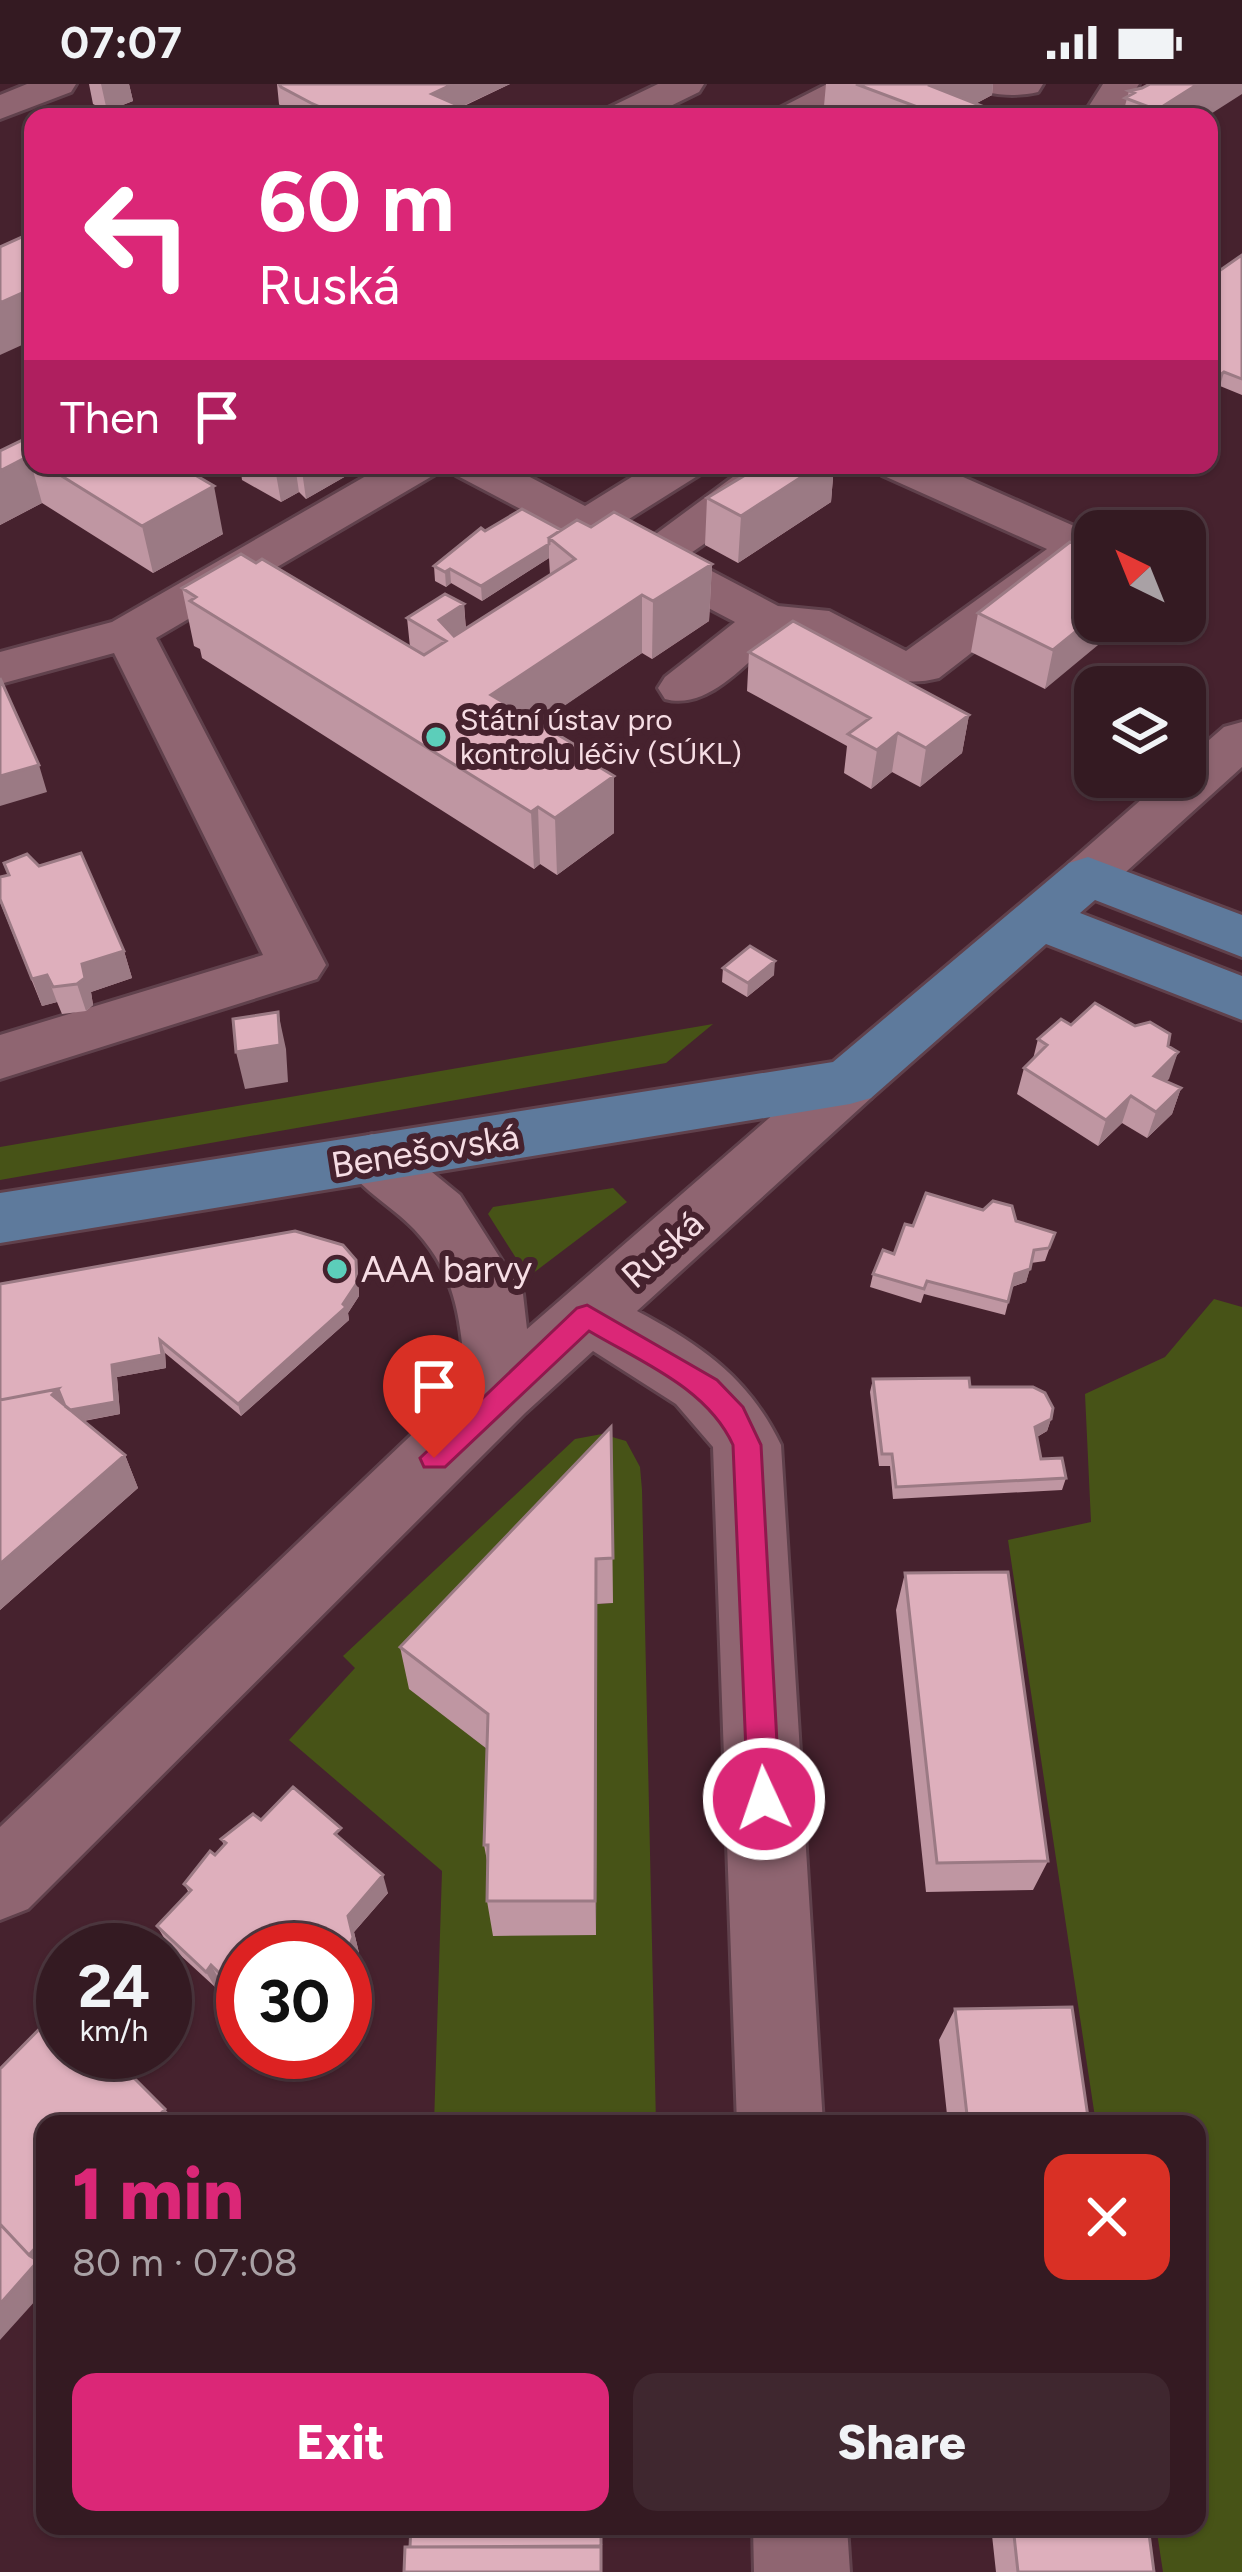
<!DOCTYPE html>
<html lang="en">
<head>
<meta charset="utf-8">
<style>
	body { margin:0; font-family:Figtree,sans-serif; background:#3f272f; color:#f1f3f6; height:100vh; display:flex; flex-direction:column; font-size:45px; white-space:nowrap }
	* { box-sizing:border-box; margin:0 }
	p { font-size:39px; color:#a9a1a5 }
	.icon { flex:none; width:66px; height:66px; fill:none; stroke:currentColor; stroke-width:2; stroke-linecap:round; stroke-linejoin:round }
	.map { position:relative; flex:1; overflow:hidden }
	.details { position:absolute; left:36px; top:2031px; width:1170px; height:420px; display:flex; flex-direction:column; background:#341a22; border-radius:24px; box-shadow:0 3px 9px #0004,0 0 0 3px #4e3840 }
	.details>* { flex:none }
	.top-card { position:absolute; left:24px; top:24px; width:1194px; height:366px; border-radius:24px; box-shadow:0 3px 9px #0004,0 0 0 3px #4e3840; background:#db2777; color:#fff; overflow:hidden }
	.needle { width:78px; rotate:317deg }
	.buttons { position:absolute; left:1074px; top:426px; display:grid; gap:24px }
	.buttons a { display:grid; place-items:center; width:132px; height:132px; border-radius:24px; background:#341a22; box-shadow:0 3px 9px #0004,0 0 0 3px #4e3840; font-size:60px }
	.speed { position:absolute; left:36px; top:1839px; display:flex; gap:24px; font-size:60px; font-weight:700; text-align:center }
	.speed>* { display:grid; place-content:center; width:156px; height:156px; border-radius:50%; background:#341a22; box-shadow:0 3px 9px #0004,0 0 0 3px #4e3840; line-height:1 }
	.speed small { font-size:30px; font-weight:400 }
	.speed .limit { border:18px solid #d22; background:#fff; color:#111 }
	.pin { position:absolute; display:grid; place-items:center; width:102px; height:102px; color:#fff; margin:-123px -51px; border-radius:50% 50% 50% 0; rotate:-45deg; box-shadow:0 0 12px #0007 }
	.pin .icon { rotate:45deg }
	.me { position:absolute; width:132px; margin:-66px; rotate:357deg; stroke-linejoin:round; filter:drop-shadow(0 0 9px #0008) }
	.turn { display:flex; align-items:center; gap:42px; height:252px; padding:0 36px; font-size:54px }
	.turn .icon { width:156px; height:156px; stroke-width:2.5 }
	.turn b { display:block; font-size:84px; line-height:102px }
	.then { display:flex; align-items:center; height:114px; padding:0 36px; background:#0003; gap:24px; font-size:45px }
	.round { display:grid; place-items:center; flex:none; width:126px; height:126px; border-radius:24px; background:#3f272f }
	.summary { display:flex; align-items:center; justify-content:space-between; height:204px; padding:0 36px }
	h1 { font-size:72px; font-weight:800; line-height:90px; color:#db2777 }
	.button { display:flex; gap:24px; margin-top:auto; padding:24px 36px }
	.button a { flex:1; height:138px; border-radius:24px; background:#db2777; color:#fff; font-size:48px; font-weight:800; line-height:138px; text-align:center }
	.button a+a { background:#3f272f; color:#f1f3f6 }
	.status { display:flex; justify-content:space-between; align-items:center; height:84px; padding:0 60px; background:#341a22; direction:ltr }
	.status svg { height:33px; fill:currentColor }
	.map>svg:first-child { display:block }
	.green { fill:#475317; fill-rule:evenodd }
	.lines { fill:none; stroke-linecap:round; stroke-linejoin:round }
	.minor-casing { stroke:#60414c; stroke-width:6 }
	.major-casing { stroke:#60414c; stroke-width:6 }
	.minor { fill:#8f6571; fill-rule:evenodd }
	.major { fill:#5e7a9c; fill-rule:evenodd }
	.wall { fill:#bf96a2 }
	.shaded-wall { fill:#9b7a84 }
	.building { fill:#deafbc; stroke:#9b7a84; stroke-width:3 }
	.route { fill:#db2777; stroke:#8e194d; stroke-width:3 }
	.poi-dot { fill:#5cceba; stroke:#46222e; stroke-width:4.5 }
	.labels { text-anchor:middle; stroke-width:12; stroke-linejoin:round; paint-order:stroke }
	.far-poi-label { font-size:30px; fill:#f6dde4; stroke:#46222e; text-anchor:start }
	.street-label { font-size:36px; fill:#f6dde4; stroke:#46222e }
	.poi-label { font-size:36px; fill:#f6dde4; stroke:#46222e; text-anchor:start }
</style>
</head>
<body>
<div class="status"><b>07:07</b><svg viewBox="0 0 49 12"><path d="M0 12V9h3v3zM5 12V6h3v6zM10 12V3h3v9zM15 12V0h3v12zM26 1h20v11H26zM47 4h2v5h-2z"/></svg></div>
<div class="map">
<svg width="1242" height="2488" viewBox="0 0 1242 2488">
	<rect width="100%" height="100%" fill="#46222e"/>
	<path class="green" d="M713 940 666 979 0 1096V1063Z
		M613 1104 627 1118 528 1193 488 1130 493 1123Z
		M1214 1215 1242 1223V2488H1163L1156 2442H1197V2040H1096L1008 1456 1091 1438 1085 1310 1165 1273Z
		M602 1350 626 1357 640 1383 642 1406 656 2040H434L442 1787 289 1656 355 1584 343 1572 575 1355ZM611 1393 612 1519 597 1520 494 1670 410 1605Z"/>
	<g class="lines">
		<g class="minor-casing">
			<path id="minor" d="M27 0H76L71 8 0 35V11Z
				M658 0H704L699 8 648 33H601L606 25Z
				M827 0H873C850 31 807 33 773 33L778 25Z
				M981 0H1043L1038 8C1020 12 1004 12 986 8Z
				M1103 0H1139L1118 33H1082Z
				M385 381H441L434 391 156 554 326 881 317 895 0 995V951L263 871 114 569 0 600V568L112 538Z
				M449 381H507L585 422 651 381H706L699 391 621 440 649 455 749 381H799L742 434 685 473 778 522 829 527 906 567 1047 465 882 391 875 381H936L1083 446 1095 459V473L939 594C870 612 841 554 779 551 747 577 709 627 665 615L658 604 665 593 735 538 456 391Z
				M1242 638V683L1107 805 1088 811 1069 805 1060 792 1069 779 1167 693H1185V677L1224 643Z
				M850 976 871 982 880 998 871 1014 637 1227C701 1261 749 1294 781 1361L823 2040H737L713 1363 676 1320 593 1267 525 1329 28 1825 0 1836V1743L466 1299C460 1238 459 1193 414 1145 390 1120 358 1105 341 1074L350 1057 372 1050 394 1057 460 1111 523 1210 527 1245 829 982Z
				M753 2442H847L850 2488H754Z"/>
		</g>
		<g class="major-casing">
			<path id="major" d="M1088 773 1242 831V873L1095 816 1080 829 1242 892V936L1046 860 871 1014 850 1020 0 1159V1109L833 978 1069 779Z"/>
		</g>
		<use href="#minor" class="minor"/>
		<use href="#major" class="major"/>
	</g>
	<path class="wall" d="M89 0H129L133 17 107 27 93 20Z
		M277 0H510L462 23 469 26 470 33H292L284 29 279 20Z
		M826 0H993L992 11 975 20 987 24 986 33H823Z
		M1129 7 1206 33H1122Z
		M1242 171V311L1220 302 1209 310V194Z
		M33 351V381H178L223 450 153 489 42 419 0 441V367Z
		M240 381H360V384L306 415 299 408 281 418 242 396Z
		M552 381H587L571 391Z
		M762 381H834L831 418 738 479 705 461 707 414Z
		M591 443 712 480 709 537 652 575 642 569 538 639 602 677V685L614 692V749L557 791 540 780 534 785 202 574 200 565 194 562 182 504 410 563 407 534 464 520 466 545 550 491 549 474 482 517 451 499 446 503 435 497 434 482 485 447 561 446Z
		M1095 470 1045 605 971 568 978 529Z
		M749 568 969 631 962 669 920 703 892 688 871 705 844 689 847 662 747 607Z
		M0 793 124 867 132 894 91 908 93 921 86 927 62 930 57 918 42 922 0 818Z
		M723 884 774 891 747 913 722 898Z
		M1071 941 1135 942 1178 968 1166 997 1181 1004 1172 1030 1147 1054 1122 1039 1098 1062 1017 1010 1024 984 1033 975 1038 955Z
		M1016 1137 1055 1149 1045 1177 1031 1179 1026 1198 1012 1203 1005 1231 924 1210 921 1219 870 1203 873 1190 894 1170 913 1142Z
		M358 1189 359 1212 348 1229 349 1236 241 1332 165 1269 166 1284 117 1293 120 1330 84 1337 125 1371 138 1404 0 1526V1200Z
		M873 1295 970 1303 1051 1335 1047 1347 1037 1353 1041 1375 1066 1394 1062 1406 893 1415 890 1382H879L870 1308Z
		M611 1343 613 1519 597 1520 596 1851 493 1852 487 1817 488 1782 484 1761 487 1665 409 1605 400 1563Z
		M905 1489 1048 1777 1033 1806 926 1808 896 1526Z
		M261 1736 346 1759 388 1809 354 1848 359 1869 352 1890 243 1866V1919L220 1897 215 1903 167 1859 157 1842 189 1809 184 1800 224 1761 221 1755Z
		M955 1925 1089 2040H948L939 1956Z
		M991 2442H1148L1154 2488H996Z"/>
	<path class="shaded-wall" d="M101 0H129L133 17 107 27Z
		M453 0H510L439 33 432 10Z
		M936 0H993L992 11 951 33 931 2Z
		M1198 0H1242V10L1206 33H1155L1157 26Z
		M987 24 986 33H972Z
		M33 204V256L0 271V219Z
		M1224 288 1220 302 1209 310V299Z
		M29 372 42 419 0 441V387Z
		M295 381 299 408 281 418 276 390Z
		M312 381H360V384L306 415 302 387Z
		M570 381H587L571 391Z
		M820 381H834L831 418 738 479 741 432Z
		M214 402 223 450 153 489 142 442Z
		M549 460V474L482 517 481 502Z
		M712 480 709 537 652 575 653 517Z
		M450 485 451 499 446 503 445 488Z
		M642 511V569L495 669 491 611Z
		M464 520 468 578 446 557 439 536Z
		M1095 532V537H1127L1045 605 1053 566Z
		M969 631 962 669 920 703 926 664Z
		M898 649 892 688 871 705 877 666Z
		M602 677V700L614 692V749L557 791 555 734 596 681Z
		M39 681 47 708 0 722V692Z
		M538 723 540 780 534 785 531 728Z
		M124 867 132 894 91 908 93 921 86 927 77 900 82 880Z
		M775 877 774 891 747 913 748 899Z
		M47 891 57 918 42 922 32 895Z
		M278 928 286 965 288 998 245 1005 236 968Z
		M1178 968 1169 995 1145 1019 1154 992Z
		M1181 1004 1172 1030 1147 1054 1156 1028Z
		M1131 1012 1122 1039 1098 1062 1106 1036Z
		M356 1176 359 1212 348 1229 349 1236 241 1332 238 1320 343 1220Z
		M1030 1185 1026 1198 1011 1203 1015 1190Z
		M160 1256 165 1269 166 1284 117 1293 120 1330 71 1339 52 1311 58 1305Z
		M1051 1335 1047 1347 1031 1356 1035 1343Z
		M125 1371 138 1404 0 1526V1480Z
		M596 1475 597 1520 596 1851 595 1817Z
		M383 1791 388 1809 354 1848 359 1869 352 1890 345 1894 348 1832Z
		M211 1881 220 1897 215 1903 206 1888Z
		M165 2025 178 2040H151Z
		M45 2153V2206L0 2256V2220L29 2171Z"/>
	<path class="building" d="M279 0H453L432 10 469 26 454 33H343L311 19 281 3Z
		M856 0H936L931 2 987 24 972 33H944Z
		M1150 0H1198L1157 26 1125 14 1134 9 1129 7 1142 4Z
		M33 148V204L0 219V163Z
		M1242 171V295L1224 288 1209 299V194Z
		M33 351V374L29 372 0 387V367Z
		M44 381H178L214 402 142 442Z
		M260 381H294L276 390Z
		M295 381H312L302 387Z
		M762 381H820L741 432 707 414Z
		M522 425 561 446 549 454V460L481 502 450 485 445 488 434 482 481 444 485 447Z
		M614 428 712 480 653 517 642 511 491 611 602 677 596 681 614 692 555 734 538 723 531 728 190 517 196 513 182 504 241 470 256 479 262 475 424 571 446 557 407 534 445 510 464 520 439 536 454 552 575 475 549 454 577 436 591 443Z
		M1070 458 1095 470V532L1053 566 978 529Z
		M793 537 969 631 926 664 898 649 877 666 848 650 870 634 749 568Z
		M0 594 39 681 0 692Z
		M81 769 124 867 82 880 85 894 77 900 53 903 47 891 32 895 0 815V793L9 791 4 779 27 770 39 782Z
		M750 862 775 877 748 899 723 884Z
		M1095 919 1135 942 1150 938 1170 950 1168 962 1178 968 1154 992 1181 1004 1156 1028 1131 1012 1106 1036 1024 984 1047 961 1038 955 1061 935 1071 941Z
		M278 928 280 961 236 968 233 935Z
		M926 1109 983 1126 993 1117 1012 1122 1016 1137 1055 1149 1049 1164 1034 1166 1030 1185 1015 1190 1008 1218 927 1197 924 1205 873 1190 883 1166 894 1170 905 1140 913 1142Z
		M295 1147 343 1161 356 1176 357 1199 343 1220 346 1223 238 1320 160 1256 162 1271 112 1281 115 1318 70 1326 65 1322 58 1305 0 1316V1200Z
		M969 1294 970 1303H1033L1045 1309 1053 1324 1051 1335 1035 1343 1041 1375 1062 1374 1066 1394 896 1403 892 1370H882L873 1295Z
		M58 1305 52 1311 125 1371 0 1480V1316Z
		M611 1343 613 1474 596 1475 595 1817H487L488 1761H484L488 1630 400 1563Z
		M1008 1488 1048 1777 937 1779 905 1489Z
		M293 1703 341 1744 335 1750 383 1791 348 1832 353 1853 345 1874V1866H243V1912L211 1881 206 1888 157 1842 191 1806 184 1800 210 1767 215 1771 226 1759 221 1755 253 1730 261 1736Z
		M62 1922 63 1968H108L165 2025 151 2040H45V2153L29 2171 0 2140V1985Z
		M1072 1923 1089 2040H968L955 1925Z
		M0 2140 29 2171 38 2177 0 2220Z
		M411 2442H601V2463H410Z
		M1013 2442H1148L1154 2488H1018Z
		M601 2462V2488H404L405 2463Z"/>
	<path class="route" d="M587 1221 717 1296 743 1323 761 1361 780 1715 776 1726 764 1730 753 1726 748 1715 733 1361C707 1304 641 1278 589 1247L445 1383H424L420 1374 577 1224Z"/>
	<g class="poi-dot">
		<circle cx="436" cy="653" r="12"/>
		<circle cx="337" cy="1185" r="12"/>
	</g>
	<g class="labels">
		<g class="far-poi-label">
			<text x="460" y="646">Státní ústav pro<tspan x="460" dy="34">kontrolu léčiv (SÚKL)</tspan></text>
		</g>
		<g class="street-label">
			<text transform="translate(425 1066) rotate(-9)" y="13">Benešovská</text>
			<text transform="translate(662 1165) rotate(-42)" y="13">Ruská</text>
		</g>
		<g class="poi-label">
			<text x="361" y="1198">AAA barvy</text>
		</g>
	</g>
</svg>
<div class="buttons">
<a><svg class="needle" viewBox="-14 -14 28 28"><path d="M0-13l5 13h-10z" fill="#e53935"/><path d="M0 13l5-13h-10z" fill="#a9a1a5"/></svg></a>
<a><svg class="icon" aria-label="layers" viewBox="0 0 24 24"><path d="M12 4l9 5-9 5-9-5zM3 14l9 5 9-5"/></svg></a>
</div>
<div class="speed"><div>24<small>km/h</small></div><div class="limit">30</div></div>
<div class="pin" style="left:434px;top:1374px;background:#d93025"><svg class="icon" aria-label="arrive" viewBox="0 0 24 24"><path d="M6 21V4h12l-3 4 3 4H6"/></svg></div>
<svg class="me" style="left:764px;top:1715px" viewBox="-20 -20 40 40"><circle r="17" fill="#db2777" stroke="#fff" stroke-width="3"/><path d="M0-11L8 9 0 5-8 9z" fill="#fff"/></svg>
<div class="top-card">
<div class="turn"><svg class="icon" aria-label="left" viewBox="0 0 24 24"><path d="M17 20v-9H6M10 6l-5 5 5 5"/></svg><div><b>60 m</b>Ruská</div></div>
<div class="then">Then<svg class="icon" aria-label="arrive" viewBox="0 0 24 24"><path d="M6 21V4h12l-3 4 3 4H6"/></svg></div>
</div>
<section class="details">
<div class="summary"><div><h1>1 min</h1><p>80 m · 07:08</p></div><a class="round" style="background:#d93025;color:#fff"><svg class="icon" aria-label="close" viewBox="0 0 24 24"><path d="M6 6l12 12M18 6L6 18"/></svg></a></div>
<div class="button"><a>Exit</a><a>Share</a></div>
</section>
</div>
</body>
</html>
